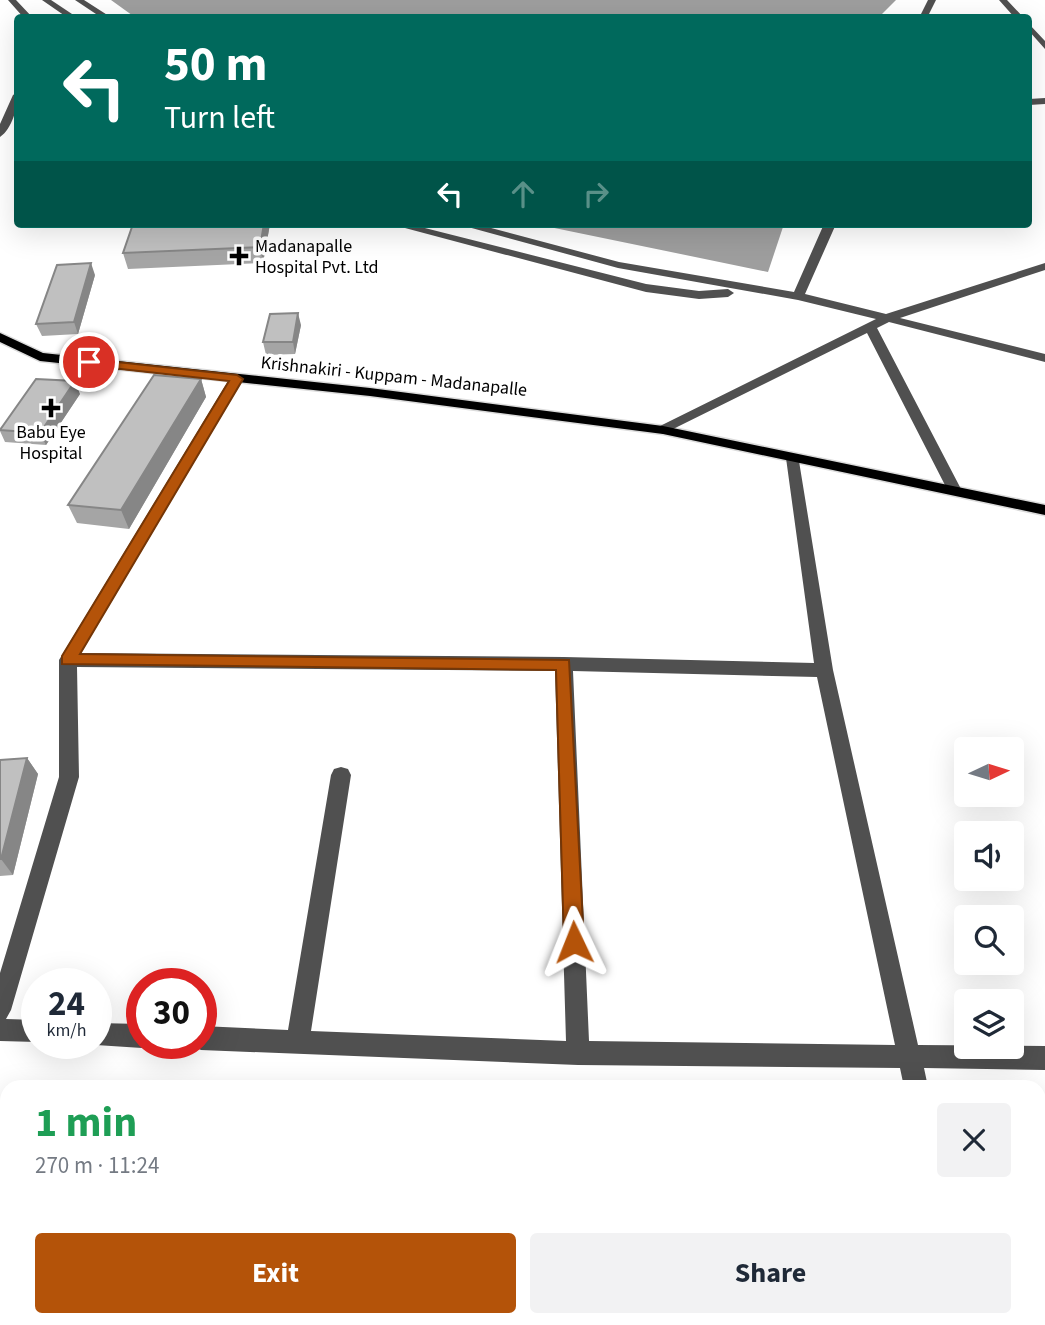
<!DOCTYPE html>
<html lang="en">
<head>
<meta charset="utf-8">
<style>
	body { margin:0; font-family:"Source Sans 3",sans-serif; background:#f2f2f3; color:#1f2937; height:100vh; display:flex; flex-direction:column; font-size:26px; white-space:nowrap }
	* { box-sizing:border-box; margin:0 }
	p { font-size:23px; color:#747a83 }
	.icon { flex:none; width:38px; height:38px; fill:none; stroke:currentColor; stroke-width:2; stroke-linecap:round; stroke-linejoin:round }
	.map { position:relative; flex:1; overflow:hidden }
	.details { position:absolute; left:0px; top:1080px; width:1046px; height:247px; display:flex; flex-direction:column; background:#fff; border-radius:21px 21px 0 0; box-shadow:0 7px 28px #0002 }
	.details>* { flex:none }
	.hud { position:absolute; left:14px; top:14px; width:1018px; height:214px; border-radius:7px; box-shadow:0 7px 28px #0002; background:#00695c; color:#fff; overflow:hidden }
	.needle { width:46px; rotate:86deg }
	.controls { position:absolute; left:954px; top:737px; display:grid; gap:14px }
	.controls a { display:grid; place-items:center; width:70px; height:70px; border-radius:7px; background:#fff; box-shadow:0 7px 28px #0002; font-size:35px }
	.speed { position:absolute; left:21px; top:968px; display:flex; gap:14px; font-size:35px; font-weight:700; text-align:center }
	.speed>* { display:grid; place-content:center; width:91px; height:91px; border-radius:50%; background:#fff; box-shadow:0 7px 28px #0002; line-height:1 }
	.speed small { font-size:18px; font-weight:400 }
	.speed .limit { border:10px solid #d22; background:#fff; color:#111 }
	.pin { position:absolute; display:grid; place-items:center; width:60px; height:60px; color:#fff; margin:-30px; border:4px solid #fff; border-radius:50%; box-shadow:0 2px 7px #0007 }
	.me { position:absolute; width:77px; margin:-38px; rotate:358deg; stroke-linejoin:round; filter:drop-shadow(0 0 5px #0008) }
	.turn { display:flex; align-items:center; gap:24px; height:147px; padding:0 35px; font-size:32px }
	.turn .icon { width:91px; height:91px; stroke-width:2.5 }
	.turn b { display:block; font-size:49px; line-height:60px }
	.lanes { display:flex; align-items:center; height:66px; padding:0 35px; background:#0003; justify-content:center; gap:35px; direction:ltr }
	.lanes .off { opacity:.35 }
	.round { display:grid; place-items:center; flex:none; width:74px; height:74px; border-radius:7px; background:#f2f2f3 }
	.head { display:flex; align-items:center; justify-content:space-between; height:119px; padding:0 35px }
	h1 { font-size:42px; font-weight:700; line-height:52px; color:#1e9e55 }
	.cta { display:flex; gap:14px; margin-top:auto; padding:14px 35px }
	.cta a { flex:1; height:80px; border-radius:7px; background:#b45309; color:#fff; font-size:28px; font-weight:700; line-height:80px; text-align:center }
	.cta a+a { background:#f2f2f3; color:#1f2937 }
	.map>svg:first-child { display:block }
	.water { fill:#9e9e9e }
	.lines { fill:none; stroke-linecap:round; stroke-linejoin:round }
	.major-casing { stroke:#dbdbdb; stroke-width:3 }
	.minor { fill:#505050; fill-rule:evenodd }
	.major { fill:#000; fill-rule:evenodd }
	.wall { fill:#a5a5a5 }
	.shaded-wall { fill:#868686 }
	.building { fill:#c0c0c0; stroke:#868686; stroke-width:2 }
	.route { fill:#b45309; stroke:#753606; stroke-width:2 }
	.poi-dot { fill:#000; stroke:#fff; stroke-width:2.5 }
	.labels { text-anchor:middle; stroke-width:7; stroke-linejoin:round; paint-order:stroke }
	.far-poi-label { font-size:18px; fill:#000; stroke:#fff; text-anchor:start }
	.far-street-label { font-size:18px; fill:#000; stroke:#fff }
</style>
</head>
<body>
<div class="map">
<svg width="1045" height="1325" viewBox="0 0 1045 1325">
	<rect width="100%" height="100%" fill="#fff"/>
	<path class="water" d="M111 0H896L878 18H136Z
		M535 224H784L768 272Z"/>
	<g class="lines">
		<g class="major-casing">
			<path id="major" d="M0 333 43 353 370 388 663 426 1045 505V515L663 434 370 396 40 361 0 342Z"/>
		</g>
		<path class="minor" d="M8 0H16L33 18H24Z
			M42 0H51L78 18H68Z
			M75 0H84L112 18H102Z
			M928 0H936L927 18H919Z
			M999 0H1007L1024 18H1015Z
			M1029 24 1045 41V49L1029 31Z
			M18 92C18 107 12 129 0 137V124L13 95Z
			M1045 98V104L1029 105V99Z
			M390 224H409L646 284 699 291 728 289 734 293 728 297 699 299 646 292Z
			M457 224H476L619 262 794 292 824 224H836L805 294 886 314 1045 263V270L900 318 1045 354V362L889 322 877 328 961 489 954 494 947 489 867 333 663 434 656 430 658 427 876 319 798 300 618 268Z
			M237 374 244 378 81 653 564 657 814 663 786 458 788 455H798L833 670 918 1045 1045 1046V1070L924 1068 928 1087H904L900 1068 578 1065 201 1050 193 1046 192 1043H201V1026L288 1030 331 775 334 769 341 767 348 769 351 775 311 1031 566 1041 555 671 77 667 79 777 11 1010 6 1019 37 1020V1042L0 1041V973L59 777V660L230 378ZM573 671 817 677 895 1045 589 1041Z
			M96 1023 142 1024V1043H151L142 1048 96 1045 90 1043H96Z
			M954 1320H981L983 1325H955Z"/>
		<use href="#major" class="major"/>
	</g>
	<path class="wall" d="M133 224H270L263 263 128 269 123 253Z
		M95 275 78 334 42 336 36 324Z
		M301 325 295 354 266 355 263 342Z
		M201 379 206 397 129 529 77 523 68 505Z
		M80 394 46 445 5 442 0 431V428Z
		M27 758 38 774 13 875 0 876V760Z"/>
	<path class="shaded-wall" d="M264 224H270L263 263 260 247Z
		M91 263 95 275 78 334 74 322Z
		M298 313 301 325 295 354 293 342Z
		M201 379 206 397 129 529 121 510Z
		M75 381 80 394 46 445 40 433Z
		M27 758 38 774 13 875 1 859Z"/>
	<path class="building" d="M133 224H264L260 247 123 253Z
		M91 263 74 322 36 324 57 265Z
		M298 313 293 342H263L270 314Z
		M154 375 201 379 121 510 68 505Z
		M36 379 75 381 40 433 0 430Z
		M27 758 1 859H0V760Z"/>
	<path class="route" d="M89 359 237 375 243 379 80 654 569 660 584 942 581 948 574 951 567 948 564 942 556 670 62 664V656L229 381 85 365 83 362Z"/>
	<g class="poi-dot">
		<path d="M235.5 245.5h7v7h7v7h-7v7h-7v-7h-7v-7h7z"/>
		<path d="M47.5 397.5h7v7h7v7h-7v7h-7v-7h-7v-7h7z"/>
	</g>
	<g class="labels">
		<g class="far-poi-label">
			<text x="255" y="252">Madanapalle<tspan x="255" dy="21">Hospital Pvt. Ltd</tspan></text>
			<text x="51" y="438" text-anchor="middle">Babu Eye<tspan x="51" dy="21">Hospital</tspan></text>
		</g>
		<g class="far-street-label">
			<text transform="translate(394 376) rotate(6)" y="6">Krishnakiri - Kuppam - Madanapalle</text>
		</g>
	</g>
</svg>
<div class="controls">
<a><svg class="needle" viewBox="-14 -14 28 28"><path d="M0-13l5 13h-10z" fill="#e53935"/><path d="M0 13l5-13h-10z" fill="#747a83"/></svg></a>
<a><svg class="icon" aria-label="sound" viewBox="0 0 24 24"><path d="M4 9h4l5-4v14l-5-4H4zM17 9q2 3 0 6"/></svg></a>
<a><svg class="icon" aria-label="search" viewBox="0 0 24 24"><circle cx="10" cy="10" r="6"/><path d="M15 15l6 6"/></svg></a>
<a><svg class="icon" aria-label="layers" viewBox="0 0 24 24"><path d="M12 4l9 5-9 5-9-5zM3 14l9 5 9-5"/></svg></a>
</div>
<div class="speed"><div>24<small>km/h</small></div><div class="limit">30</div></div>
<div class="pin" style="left:89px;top:362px;background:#d93025"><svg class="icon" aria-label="arrive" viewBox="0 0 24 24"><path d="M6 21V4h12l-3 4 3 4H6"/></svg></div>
<svg class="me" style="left:574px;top:942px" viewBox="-20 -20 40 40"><path d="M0-17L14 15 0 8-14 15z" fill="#b45309" stroke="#fff" stroke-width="4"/></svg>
<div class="hud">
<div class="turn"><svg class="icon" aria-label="left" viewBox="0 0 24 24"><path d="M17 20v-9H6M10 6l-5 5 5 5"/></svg><div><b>50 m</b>Turn left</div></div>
<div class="lanes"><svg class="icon" aria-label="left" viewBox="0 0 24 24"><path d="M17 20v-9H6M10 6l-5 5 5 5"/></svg><svg class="icon off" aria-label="ahead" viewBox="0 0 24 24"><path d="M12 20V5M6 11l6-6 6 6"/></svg><svg class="icon off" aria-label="right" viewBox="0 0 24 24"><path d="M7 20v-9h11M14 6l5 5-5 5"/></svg></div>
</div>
<section class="details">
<div class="head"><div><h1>1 min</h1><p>270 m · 11:24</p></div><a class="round"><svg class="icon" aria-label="close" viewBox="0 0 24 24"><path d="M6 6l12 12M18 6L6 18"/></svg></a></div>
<div class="cta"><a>Exit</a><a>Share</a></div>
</section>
</div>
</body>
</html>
